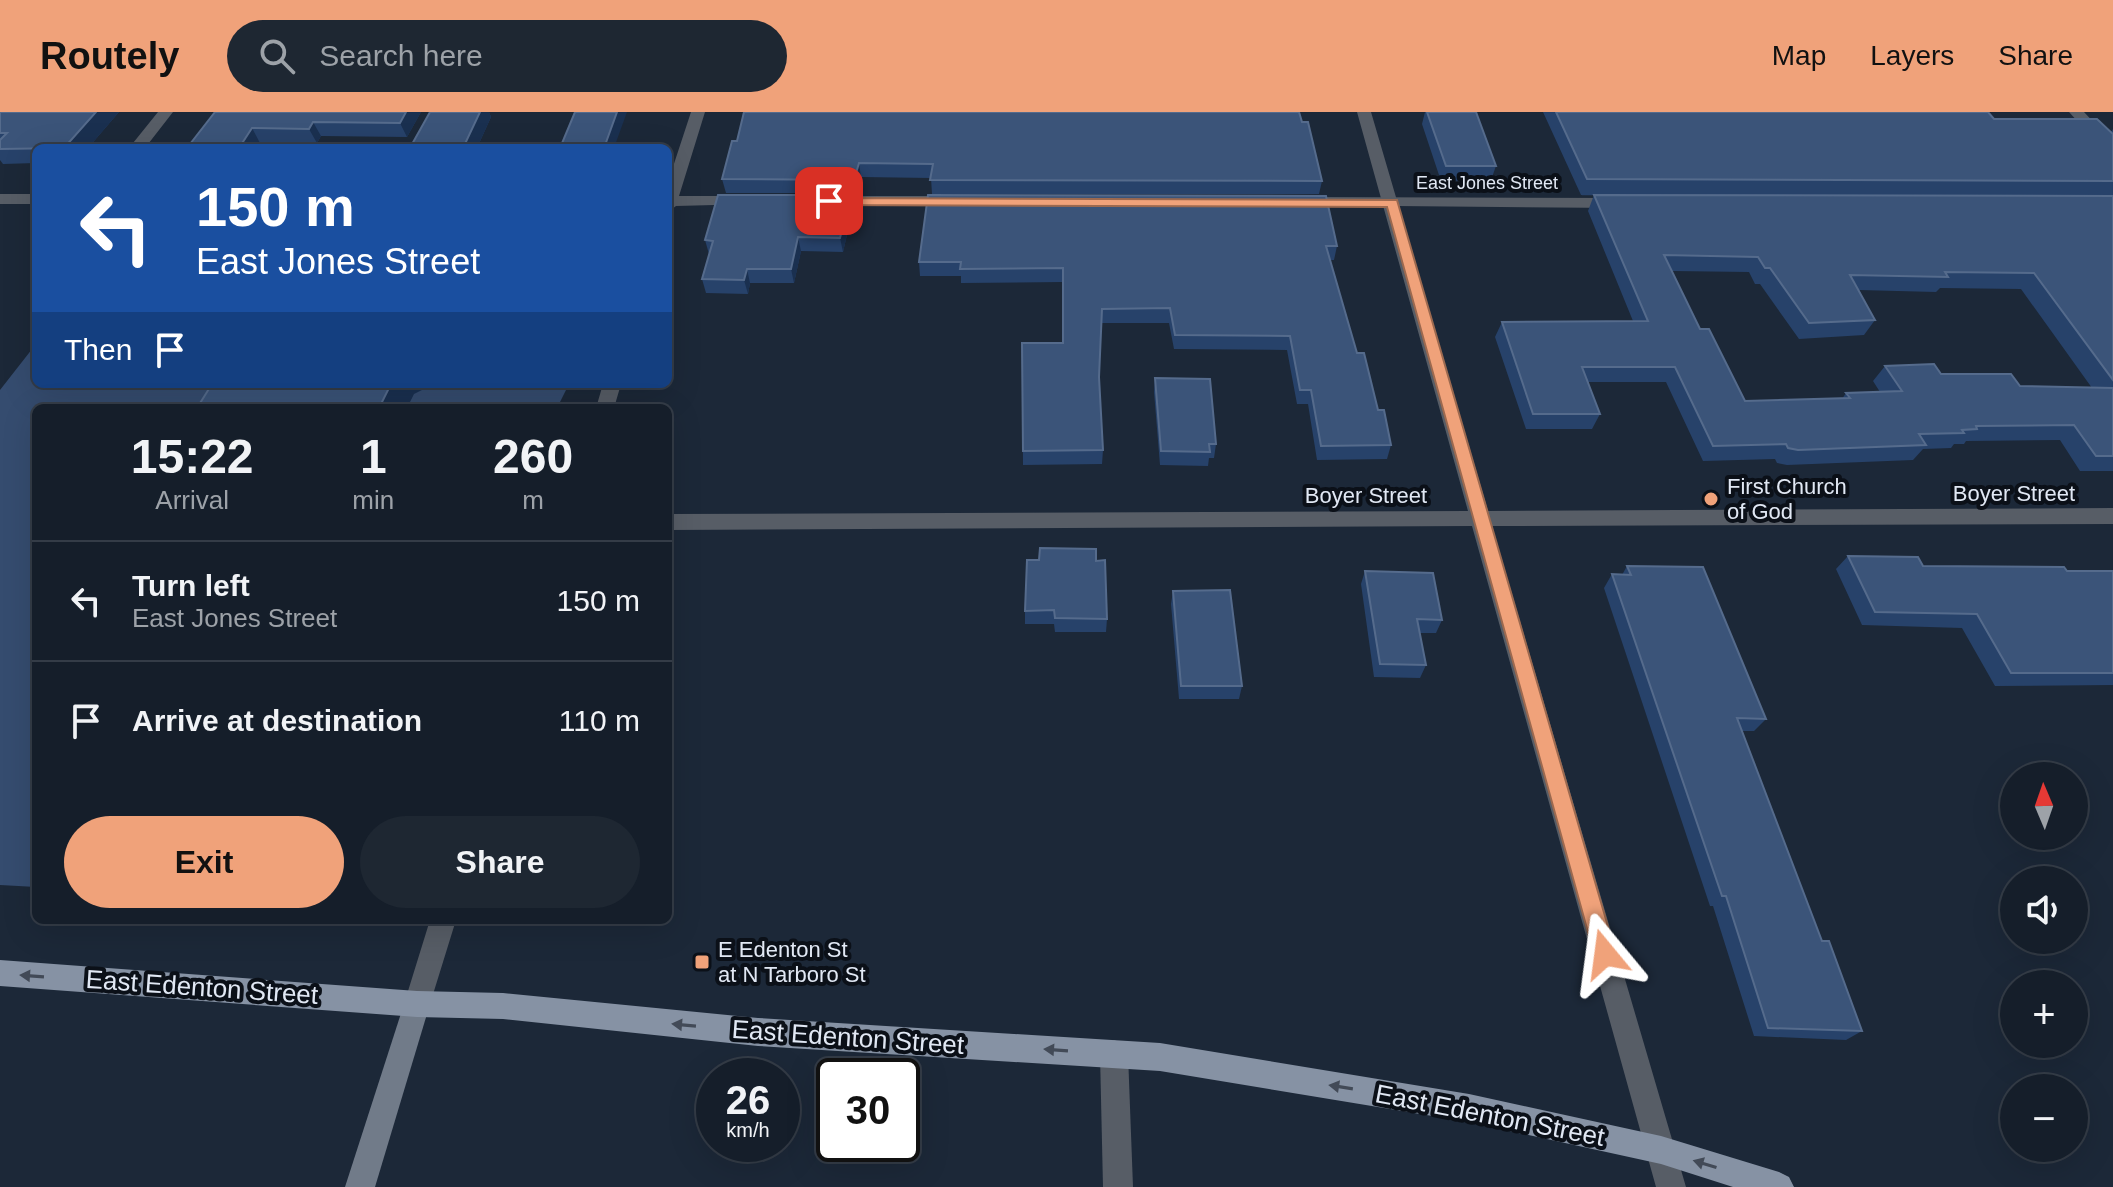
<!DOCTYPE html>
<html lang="en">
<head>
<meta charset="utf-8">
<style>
	body { margin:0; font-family:Helvetica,sans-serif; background:#1e2732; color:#f1f3f6; height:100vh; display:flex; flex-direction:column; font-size:30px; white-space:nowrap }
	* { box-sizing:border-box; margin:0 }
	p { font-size:26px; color:#9da2a8 }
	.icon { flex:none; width:44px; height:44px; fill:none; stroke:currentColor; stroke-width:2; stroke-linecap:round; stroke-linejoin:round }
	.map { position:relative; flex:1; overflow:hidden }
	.sheet { position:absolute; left:32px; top:292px; width:640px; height:520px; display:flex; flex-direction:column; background:#151e2a; border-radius:12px; box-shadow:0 8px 32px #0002,0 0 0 2px #343c47 }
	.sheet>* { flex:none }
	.hud { position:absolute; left:32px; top:32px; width:640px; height:244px; border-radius:12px; box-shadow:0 8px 32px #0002,0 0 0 2px #343c47; background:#1a4fa0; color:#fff; overflow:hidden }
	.needle { width:52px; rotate:358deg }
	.tools { position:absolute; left:2000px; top:650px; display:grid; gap:16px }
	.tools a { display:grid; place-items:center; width:88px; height:88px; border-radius:50%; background:#151e2a; box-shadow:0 8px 32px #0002,0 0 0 2px #343c47; font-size:40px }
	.speed { position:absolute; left:696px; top:946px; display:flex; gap:16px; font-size:40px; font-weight:700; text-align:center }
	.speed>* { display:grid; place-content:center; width:104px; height:104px; border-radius:50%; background:#151e2a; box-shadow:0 8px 32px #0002,0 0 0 2px #343c47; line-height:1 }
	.speed small { font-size:20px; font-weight:400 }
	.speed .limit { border:4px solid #111; border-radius:12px; background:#fff; color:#111 }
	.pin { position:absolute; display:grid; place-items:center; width:68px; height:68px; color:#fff; margin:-34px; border-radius:16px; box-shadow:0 4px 12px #0006 }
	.me { position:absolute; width:88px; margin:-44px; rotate:344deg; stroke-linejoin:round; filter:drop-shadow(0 0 6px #0008) }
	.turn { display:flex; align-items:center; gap:28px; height:168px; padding:0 32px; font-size:36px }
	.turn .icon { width:104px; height:104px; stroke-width:2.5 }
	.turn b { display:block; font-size:56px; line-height:68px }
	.then { display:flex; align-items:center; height:76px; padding:0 32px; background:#0003; gap:16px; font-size:30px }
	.eta { display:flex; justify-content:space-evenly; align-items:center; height:136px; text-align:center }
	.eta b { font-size:48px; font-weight:700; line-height:56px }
	.action { display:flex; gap:16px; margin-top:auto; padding:16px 32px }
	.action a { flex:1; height:92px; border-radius:48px; background:#f0a27a; color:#111; font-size:32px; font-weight:700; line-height:92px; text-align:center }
	.action a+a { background:#1e2732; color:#f1f3f6 }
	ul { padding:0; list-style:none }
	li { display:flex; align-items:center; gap:24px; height:120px; padding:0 32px; border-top:2px solid #343c47 }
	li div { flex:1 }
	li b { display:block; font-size:30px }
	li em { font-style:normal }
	header { display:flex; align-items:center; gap:48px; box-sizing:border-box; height:112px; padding:0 40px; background:#f0a27a; color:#111 }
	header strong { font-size:38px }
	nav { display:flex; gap:44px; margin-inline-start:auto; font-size:28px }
	.search { width:560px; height:72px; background:#1e2732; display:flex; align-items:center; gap:20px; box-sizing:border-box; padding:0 28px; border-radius:44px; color:#9da2a8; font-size:30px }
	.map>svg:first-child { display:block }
	.green { fill:#354c6f }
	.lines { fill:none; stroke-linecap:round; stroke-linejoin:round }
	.service { fill:#575d66; fill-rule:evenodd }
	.minor { fill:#575d66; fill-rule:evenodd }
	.tertiary { fill:#575d66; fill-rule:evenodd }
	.secondary { fill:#717b89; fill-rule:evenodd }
	.primary { fill:#8692a4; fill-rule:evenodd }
	.wall { fill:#27426a; fill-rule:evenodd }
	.shaded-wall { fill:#1a3050 }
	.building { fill:#3b5479; stroke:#556b8c; stroke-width:2 }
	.oneway { fill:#424a57 }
	.route { fill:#f0a27a; stroke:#9c694f; stroke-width:2 }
	.poi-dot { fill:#f0a27a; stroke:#0b1018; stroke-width:3 }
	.labels { text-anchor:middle; stroke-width:8; stroke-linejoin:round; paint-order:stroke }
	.far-street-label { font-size:18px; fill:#e1e8f4; stroke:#0b1018 }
	.poi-label { font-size:22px; fill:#e1e8f4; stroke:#0b1018; text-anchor:start }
	.street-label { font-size:22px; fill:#e1e8f4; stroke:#0b1018 }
	.near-street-label { font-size:26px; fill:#e1e8f4; stroke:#0b1018 }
</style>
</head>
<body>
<header>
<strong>Routely</strong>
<div class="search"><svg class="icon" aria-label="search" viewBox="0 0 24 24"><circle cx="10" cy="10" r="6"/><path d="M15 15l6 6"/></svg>Search here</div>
<nav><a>Map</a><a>Layers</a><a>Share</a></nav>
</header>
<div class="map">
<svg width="2113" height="1075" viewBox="0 0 2113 1075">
	<rect width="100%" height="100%" fill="#1c2838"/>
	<path class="green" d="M36 232V272H569L557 296H36V775L0 773V278Z"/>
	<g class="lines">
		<path class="service" d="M1114 928 1124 932 1128 942 1133 1075H1103L1100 942 1104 932Z"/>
		<path class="minor" d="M158 0H173L145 36H129Z
			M1357 0H1371L1488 399 2113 396V412L1492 414 1686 1075H1656L1472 414 668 418V402L1468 399Z
			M2069 0H2084L2113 31V45L2108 43Z"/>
		<path class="tertiary" d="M691 0H705L679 84H747L753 86V92L676 94 668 100V70Z
			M0 82H36V92H0Z
			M821 84H955L963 89 955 94 815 92V86Z
			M1297 85 1619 86 1627 91 1619 96 1291 93V87Z
			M603 272H621L614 296H596Z
			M430 808H456L430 892 426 901 417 905 408 901 404 892Z"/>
		<path class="secondary" d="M417 879 426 883 430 892 375 1075H345L404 892 408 883Z"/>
		<path class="primary" d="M0 848 417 879 503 881 758 906 1160 931 1469 982 1661 1024 1779 1060 1789 1065 1794 1075H1733L1661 1052 1469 1010 1160 959 758 934 503 907 417 905 0 874Z"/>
	</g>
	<path class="wall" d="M0 0H119L88 36H36V51L3 52 0 48Z
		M215 0H421L407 25 321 24 317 31H260L257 36H187Z
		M430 0H489L491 5 477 36H412L411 34Z
		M1425 0H1476L1496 54 1491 68 1441 69 1422 12Z
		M1543 0H1988L1994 7 2111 20 2113 17V84L1581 83Z
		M737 29 1322 69 1319 82H932L931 66 861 65 857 81H726L722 67Z
		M1594 83 2113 84V359H2080L2060 328 1966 329 1964 332H1954L1951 336 1923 337 1913 348 1787 353 1777 351 1775 347 1703 349 1666 270H1588L1600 302 1592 317H1526L1495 225 1502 210 1633 209 1588 99ZM1672 159 1749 160 1755 172H1760L1799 227 1864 223 1875 208 1859 178 1936 180 1940 176 2021 177 2092 276 2020 274 1885 254 1873 269 1880 280 1846 281 1842 287 1745 289 1700 217Z
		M853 97 843 140 801 139 794 171H750L748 182 706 181 702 167 709 142 705 128Z
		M1337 134 1334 148H1330L1357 241 1391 333 1387 347 1317 348 1308 292H1297L1287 238 1174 237 1169 211H1101L1099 265 1103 338 1102 352 1023 353 1022 231H1063V170L961 171V164H920L919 150Z
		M1155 266 1216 332 1214 346H1209L1208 354 1160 353 1154 280Z
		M1848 444 1923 454 2067 459H2113V573L1995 574 1962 516 1862 513 1836 457Z
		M1096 449 1107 507 1106 520H1055L1054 512H1025V499Z
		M1627 454 1766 607 1754 619H1742L1822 829 1862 919 1846 928 1754 924 1713 794H1710L1604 476 1612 462 1622 463Z
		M1365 459 1442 508 1436 521H1420L1426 553 1420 566 1374 565 1361 472Z
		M1173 479 1242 574 1239 587H1179L1171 492Z"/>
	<path class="shaded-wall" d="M96 0H119L88 36H64Z
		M406 0H421L407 25 400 11Z
		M480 0H489L491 5 477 36H466L464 34Z
		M617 0H627L614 36H604Z
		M313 10 321 24 317 31 309 17Z
		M252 16 260 31 257 36H239Z
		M859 51 861 65 857 81 854 68Z
		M851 83 853 97 843 140 840 126Z
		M798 125 801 139 794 171 791 157Z
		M747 157 750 171 748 182 744 168Z
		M391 272H428L430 274 414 282 407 296H379Z"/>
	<path class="building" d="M0 0H96L64 36 0 37V28L7 21H0Z
		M215 0H406L400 11 313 10 309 17 252 16 239 36H187Z
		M430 0H480L464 34H411Z
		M575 0H617L604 36H560Z
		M744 0H1299L1302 10H1308L1322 69 930 68 933 52 859 51 854 68 722 67 732 29H737Z
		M1427 0H1476L1496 54H1446Z
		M1556 0H1988L1994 7H2097L2113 22V69L1587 67Z
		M718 83H851L840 126 798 125 791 157H747L744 168 702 167 713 129 705 128Z
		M928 83 1326 84 1337 134H1326L1357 241H1364L1378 298H1384L1391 333 1321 334 1311 278H1300L1290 224 1175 223 1170 196 1102 197 1099 265 1103 338 1023 339 1022 231H1063V156L960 157 961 150H919Z
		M1594 83 2113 84V268L2034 161 1945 160 1948 165 1850 163 1875 208 1809 211 1770 156H1765L1758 145 1664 143 1700 217H1709L1745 289 1850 286 1846 281 1902 279 1885 254 1934 252 1941 262H2011L2020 274 2113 276V344H2096L2074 313 1976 314 1977 317 1962 318 1964 321 1919 322 1926 333 1798 338 1788 336 1786 332 1713 334 1675 255H1582L1600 302H1533L1502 210 1648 209Z
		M1155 266 1210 267 1216 332H1209L1210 340 1161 339Z
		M212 272H391L379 296H197Z
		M1040 436 1096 437V449L1105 448 1107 507 1055 506 1054 498 1025 499 1027 448H1039Z
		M1848 444 1918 445 1923 454 2064 455 2067 459H2113V561H2011L1977 502 1875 500Z
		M1627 454 1703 455 1766 607 1737 606 1822 829H1829L1862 919 1768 916 1726 784H1722L1612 462 1631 463Z
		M1365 459 1433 461 1442 508 1417 507 1426 553 1380 552Z
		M1230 478 1242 574H1181L1173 479Z"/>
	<defs><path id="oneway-solid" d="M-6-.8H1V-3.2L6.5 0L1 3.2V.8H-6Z" transform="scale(2)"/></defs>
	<g class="oneway">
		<use href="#oneway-solid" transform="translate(32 864) rotate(-176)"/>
		<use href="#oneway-solid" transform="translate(684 913) rotate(-175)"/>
		<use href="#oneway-solid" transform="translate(1056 938) rotate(-176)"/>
		<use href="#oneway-solid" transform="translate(1341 975) rotate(-171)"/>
		<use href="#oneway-solid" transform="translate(1705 1052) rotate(-163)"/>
	</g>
	<path class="route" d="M824 86 1397 88 1616 842 1612 849 1605 852 1597 849 1594 842 1387 95 829 93 822 89Z"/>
	<g class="poi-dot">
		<circle cx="1711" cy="387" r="8"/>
		<rect x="694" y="842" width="16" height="16" rx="4"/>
	</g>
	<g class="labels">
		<g class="far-street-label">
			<text x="1487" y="77">East Jones Street</text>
		</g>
		<g class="poi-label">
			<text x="1727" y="382">First Church<tspan x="1727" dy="25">of God</tspan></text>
			<text x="718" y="845">E Edenton St<tspan x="718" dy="25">at N Tarboro St</tspan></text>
		</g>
		<g class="street-label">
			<text x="2014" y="389">Boyer Street</text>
			<text x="1366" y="391">Boyer Street</text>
		</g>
		<g class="near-street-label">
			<text transform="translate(202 875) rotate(4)" y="9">East Edenton Street</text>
			<text transform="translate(848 925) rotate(4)" y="9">East Edenton Street</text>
			<text transform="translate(1490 1003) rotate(11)" y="9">East Edenton Street</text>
		</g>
	</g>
</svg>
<div class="tools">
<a><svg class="needle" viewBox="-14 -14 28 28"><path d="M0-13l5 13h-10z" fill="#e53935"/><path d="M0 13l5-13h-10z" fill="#9da2a8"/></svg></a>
<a><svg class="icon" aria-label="sound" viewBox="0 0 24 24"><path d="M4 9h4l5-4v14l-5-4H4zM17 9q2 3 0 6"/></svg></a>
<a>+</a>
<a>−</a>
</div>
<div class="speed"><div>26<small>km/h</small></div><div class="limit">30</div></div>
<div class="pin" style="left:829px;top:89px;background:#d93025"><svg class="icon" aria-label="arrive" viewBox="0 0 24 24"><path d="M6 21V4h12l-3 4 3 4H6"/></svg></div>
<svg class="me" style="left:1605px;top:842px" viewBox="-20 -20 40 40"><path d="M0-17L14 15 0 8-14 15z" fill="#f0a27a" stroke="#fff" stroke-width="4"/></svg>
<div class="hud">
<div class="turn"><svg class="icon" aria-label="left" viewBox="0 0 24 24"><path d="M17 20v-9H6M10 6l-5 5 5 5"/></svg><div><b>150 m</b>East Jones Street</div></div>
<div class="then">Then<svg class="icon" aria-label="arrive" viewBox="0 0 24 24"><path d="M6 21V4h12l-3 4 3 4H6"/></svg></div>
</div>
<section class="sheet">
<div class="eta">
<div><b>15:22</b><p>Arrival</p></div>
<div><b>1</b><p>min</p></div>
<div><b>260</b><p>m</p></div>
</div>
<ul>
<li><svg class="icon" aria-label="left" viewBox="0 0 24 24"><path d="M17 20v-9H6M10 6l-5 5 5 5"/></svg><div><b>Turn left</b><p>East Jones Street</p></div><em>150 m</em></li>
<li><svg class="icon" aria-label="arrive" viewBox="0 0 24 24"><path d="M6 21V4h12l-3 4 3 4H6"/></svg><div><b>Arrive at destination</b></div><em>110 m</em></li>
</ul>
<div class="action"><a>Exit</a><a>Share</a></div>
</section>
</div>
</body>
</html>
